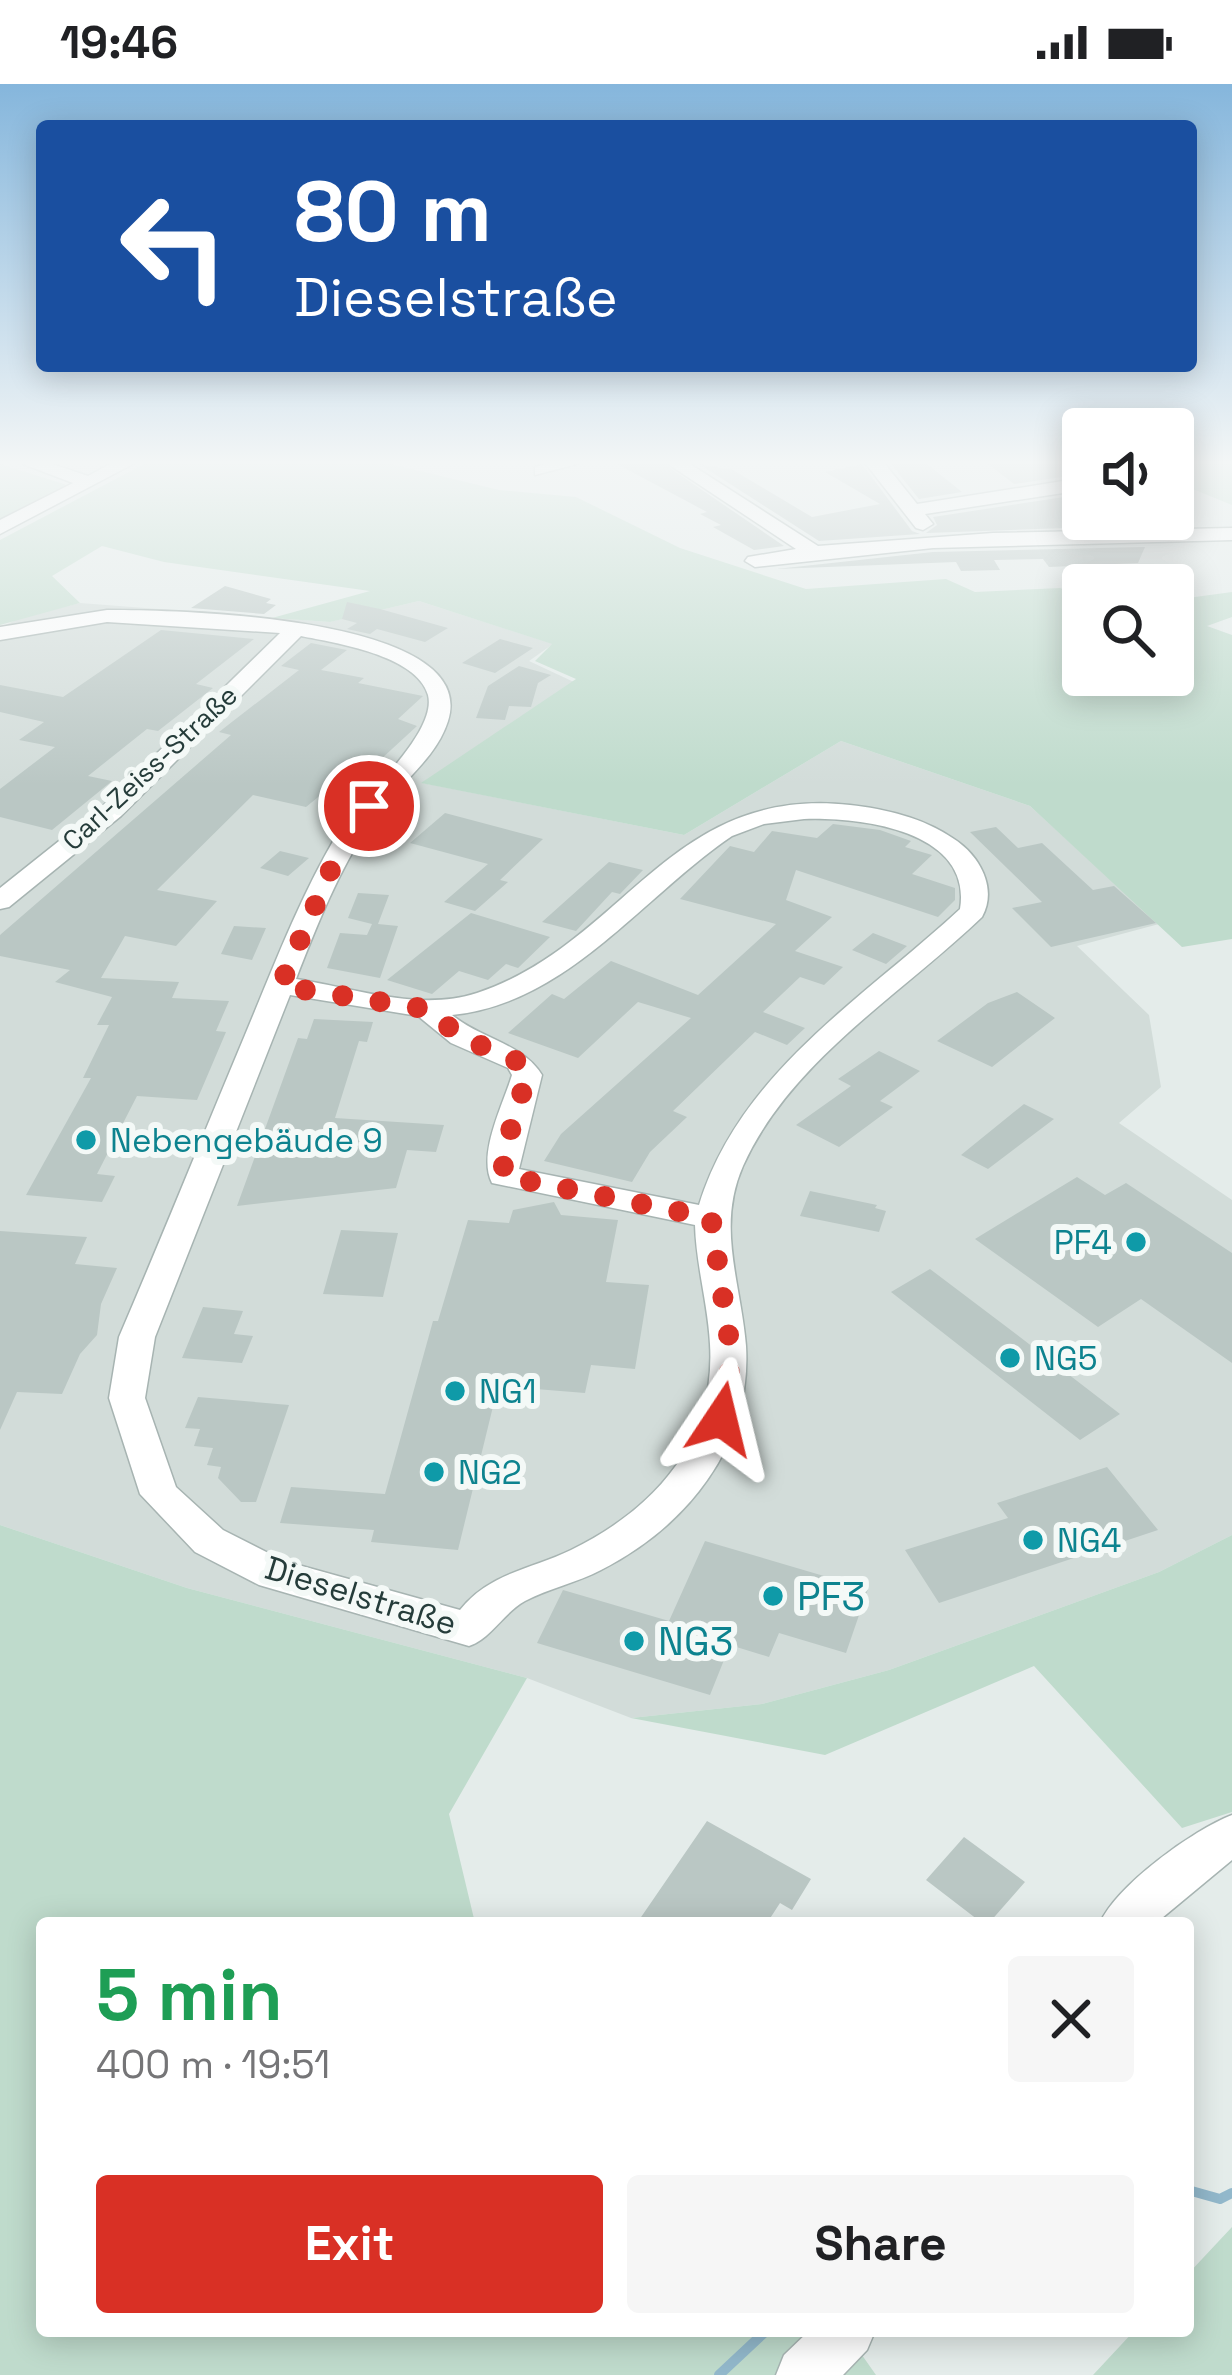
<!DOCTYPE html>
<html lang="en">
<head>
<meta charset="utf-8">
<style>
	body { margin:0; font-family:"Space Grotesk",sans-serif; background:#f6f6f6; color:#202124; height:100vh; display:flex; flex-direction:column; font-size:45px; white-space:nowrap }
	* { box-sizing:border-box; margin:0 }
	p { font-size:39px; color:#757577 }
	.icon { flex:none; width:66px; height:66px; fill:none; stroke:currentColor; stroke-width:2; stroke-linecap:round; stroke-linejoin:round }
	.map { position:relative; flex:1; overflow:hidden }
	.drawer { position:absolute; left:36px; top:1833px; width:1158px; height:420px; display:flex; flex-direction:column; background:#fff; border-radius:12px; box-shadow:0 6px 30px #0003 }
	.drawer>* { flex:none }
	.banner { position:absolute; left:36px; top:36px; width:1161px; height:252px; border-radius:12px; box-shadow:0 6px 30px #0003; background:#1a4fa0; color:#fff; overflow:hidden }
	.fabs { position:absolute; left:1062px; top:324px; display:grid; gap:24px }
	.fabs a { display:grid; place-items:center; width:132px; height:132px; border-radius:12px; background:#fff; box-shadow:0 6px 30px #0003; font-size:60px }
	.pin { position:absolute; display:grid; place-items:center; width:102px; height:102px; color:#fff; margin:-51px; border:6px solid #fff; border-radius:50%; box-shadow:0 3px 12px #0007 }
	.me { position:absolute; width:132px; margin:-66px; rotate:10deg; stroke-linejoin:round; filter:drop-shadow(0 0 9px #0008) }
	.turn { display:flex; align-items:center; gap:42px; height:252px; padding:0 60px; font-size:54px }
	.turn .icon { width:156px; height:156px; stroke-width:2.5 }
	.turn b { display:block; font-size:84px; line-height:102px }
	.round { display:grid; place-items:center; flex:none; width:126px; height:126px; border-radius:12px; background:#f6f6f6 }
	.headline { display:flex; align-items:center; justify-content:space-between; height:204px; padding:0 60px }
	h1 { font-size:72px; font-weight:800; line-height:90px; color:#1e9e55 }
	.action { display:flex; gap:24px; margin-top:auto; padding:24px 60px }
	.action a { flex:1; height:138px; border-radius:12px; background:#d93025; color:#fff; font-size:48px; font-weight:800; line-height:138px; text-align:center }
	.action a+a { background:#f6f6f6; color:#202124 }
	.status { display:flex; justify-content:space-between; align-items:center; height:84px; padding:0 60px; background:#fff; direction:ltr }
	.status svg { height:33px; fill:currentColor }
	.map>svg:first-child { display:block }
	.built { fill:#d2dcd9 }
	.green { fill:#bfdbcc }
	.lines { fill:none; stroke-linecap:round; stroke-linejoin:round }
	.stream { stroke:#92b8cb; stroke-width:10 }
	.building { fill:#bac7c4 }
	.minor-casing { stroke:#a7b4b2; stroke-width:3 }
	.minor { fill:#fff; fill-rule:evenodd }
	.route { stroke:#d93025; stroke-width:21; stroke-dasharray:0 37.8 }
	.culture-dot { fill:#0f9aa8; stroke:#f4f9f7; stroke-width:4.5 }
	.labels { text-anchor:middle; stroke-width:12; stroke-linejoin:round; paint-order:stroke }
	.far-street-label { font-size:27px; fill:#253c3a; stroke:#f4f9f7 }
	.culture-label { font-size:33px; fill:#0d838f; stroke:#f4f9f7; text-anchor:start }
	.street-label { font-size:33px; fill:#253c3a; stroke:#f4f9f7 }
	.near-culture-label { font-size:39px; fill:#0d838f; stroke:#f4f9f7; text-anchor:start }
</style>
</head>
<body>
<div class="status"><b>19:46</b><svg viewBox="0 0 49 12"><path d="M0 12V9h3v3zM5 12V6h3v6zM10 12V3h3v9zM15 12V0h3v12zM26 1h20v11H26zM47 4h2v5h-2z"/></svg></div>
<div class="map">
<svg width="1232" height="2291" viewBox="0 0 1232 2291">
	<rect width="100%" height="100%" fill="#e4ecea"/>
	<path class="built" d="M419 517 553 560 529 577 576 599 423 699 684 751 841 657 1030 722 1159 840 1077 862 1149 931 1161 1003 1119 1039 1232 1116V1451L1159 1488 889 1586 762 1620 631 1634 527 1594 187 1504 0 1441V544L19 534 80 519 329 538Z"/>
	<path class="green" d="M0 380 64 400 69 403 0 438Z
		M144 380H391L499 406 576 413 680 464 806 505 946 495 975 508 1060 504 1083 512V591H1173V516L1232 508V533L1207 542 1232 551V855L1182 863 1030 722 841 657 684 751 421 699 576 595 535 577 552 560 419 517 330 538 272 534 370 507 164 478 102 462 52 492 80 519 0 541V456Z
		M1173 380H1232V421L1173 397Z
		M0 1441 187 1504 527 1594 449 1730 475 1839H42V2247H845L876 2291H0Z
		M1232 1451V1728L1182 1744 1034 1582 825 1671 631 1634 762 1620 889 1586 1159 1488Z
		M1232 2143V2291H1093L1134 2247H1188V2190Z"/>
	<g class="lines">
		<path class="stream" d="M1188 2106 1220 2115 1232 2109
			M719 2291 766 2247"/>
	</g>
	<path class="building" d="M617 380H664L784 462 754 466 713 443 721 441 700 430 707 428Z
		M699 380 733 386 812 433 880 420 825 388 862 380 912 447 920 450 819 457Z
		M891 380H927L962 408 919 415Z
		M988 380H1083V435H1136L1152 441 926 449 937 441 933 433 1064 413 1076 404 1062 393 1014 400Z
		M1145 463 1138 479 1049 483 1043 475 994 476 1000 486 961 487 956 478 776 485 933 468Z
		M225 502 271 515 266 519 276 521 264 530 191 524Z
		M347 518 380 525 448 544 425 558 377 545 370 550 347 545 357 539 342 535Z
		M161 546 254 555 196 600 213 604 158 647 147 645 88 692 112 697 52 746 0 733V705L55 663 19 656 44 638 0 628V601L63 613Z
		M500 555 533 564 495 589 462 579Z
		M311 559 347 566 321 586 364 594 358 599 423 612 398 635 417 642 355 699 339 696 306 723 253 711 157 806 217 817 176 862 125 852 101 894 179 898 172 914 229 917 216 947 226 948 197 1016 137 1012 97 1090 115 1092 102 1118 26 1111 91 994H83L109 941H97L112 913 55 898 70 886 0 872V851L231 651 219 648 299 586 281 582Z
		M519 582 551 591 538 599 531 623 509 622 505 636 476 634 488 602Z
		M445 729 543 755 500 796 508 798 475 827 444 818 488 780 410 759Z
		M833 740 880 746 911 757 905 763 932 771 912 790 955 804V816L938 833 796 786 786 816 832 833 795 867 843 883 824 901 800 893 763 928 805 944 787 961 755 948 673 1027 687 1033 650 1068 632 1098 544 1077 561 1050 691 934 638 918 578 974 508 949 552 910 564 915 611 877 698 911 776 840 680 815 730 762 754 768 772 747 817 754Z
		M996 743 1018 764 1042 759 1093 806 1114 802 1156 839 1051 863 1012 824 1042 818 970 748Z
		M280 767 309 774 288 792 260 784Z
		M609 778 643 786 620 810 612 808 576 847 542 838Z
		M358 809 389 811 378 840 398 842 380 894 327 884 340 849 367 851 372 840 348 834Z
		M471 829 550 853 518 884 506 880 488 896 459 887 432 910 387 896Z
		M234 842 266 844 252 876 221 870Z
		M873 849 907 862 886 880 852 866Z
		M1017 908 1055 934 992 983 937 957 988 919Z
		M314 935 373 938 367 958 359 957 335 1034 444 1041 436 1068 407 1066 396 1104 237 1122 298 954 307 955Z
		M879 967 920 987 880 1017 893 1023 839 1063 796 1041 851 1002 838 995Z
		M1024 1020 1054 1035 988 1085 961 1071Z
		M1077 1093 1105 1111 1126 1099 1232 1169V1279L1141 1215 1098 1243 975 1155Z
		M810 1107 877 1121 875 1124 886 1127 879 1148 800 1132Z
		M554 1118 561 1131 618 1136 606 1198 649 1201 635 1285 591 1281 585 1309 498 1302 458 1466 371 1458 374 1446 280 1439 291 1403 385 1410 433 1237H438L468 1136 509 1139 513 1126Z
		M341 1146 398 1149 383 1213 323 1210Z
		M0 1147 87 1153 75 1180 117 1184 101 1220 97 1251 80 1270 62 1310 17 1308 0 1346Z
		M930 1185 1016 1250 1120 1330 1080 1356 891 1208Z
		M203 1223 243 1227 234 1250 253 1252 242 1279 182 1274Z
		M198 1313 289 1321 256 1418H241L218 1394 221 1383 207 1381 213 1364 194 1362 200 1345 185 1344Z
		M1107 1383 1158 1446 939 1519 905 1466 1008 1434 997 1419Z
		M705 1457 868 1505 846 1569 779 1549 769 1573 730 1561 710 1611 537 1559 563 1506 669 1537Z
		M707 1737 811 1795 792 1826 780 1819 767 1839H637Z
		M964 1753 1025 1798 989 1839H982L926 1796Z"/>
	<g class="lines">
		<g class="minor-casing">
			<path id="minor" d="M23 380H52L88 392 110 380H133L0 450V436L73 399Z
				M546 380H577L535 391V383Z
				M668 380H690L818 462 993 449 1232 444V456L933 464 755 483 745 477 748 473 796 465Z
				M866 380H885L917 420 1063 397 1072 403 1063 409 925 430 933 440 923 446 916 444Z
				M107 526C168 526 482 530 448 637 435 678 394 703 371 738 339 786 317 841 296 895 354 904 420 928 477 909 626 859 669 701 850 721 886 725 924 734 954 755 979 771 998 804 982 833 902 910 790 977 743 1082 716 1143 741 1199 746 1262 752 1362 687 1442 601 1486 577 1499 549 1504 525 1517 503 1529 492 1554 469 1562L259 1501 195 1468 140 1410 109 1314 119 1253C162 1153 203 1051 245 951 273 884 299 815 336 752 357 718 438 650 428 611 417 571 335 559 301 552L121 732 9 823 0 825V804L103 722 280 549 107 538 0 556V543ZM804 735C859 733 973 746 960 825 863 915 740 988 699 1121L519 1085 542 991C522 959 481 955 452 931 567 920 642 813 732 752L764 740ZM290 911 418 932 451 959 508 984 512 991C503 1021 477 1070 492 1099L695 1141C696 1181 708 1220 710 1260 716 1357 655 1425 571 1466 532 1485 489 1489 460 1526L284 1477 223 1446 176 1403 145 1314 155 1253Z
				M1232 1731V1776L1156 1839H1100C1117 1801 1193 1746 1232 1731Z
				M809 2247H875L867 2266 843 2291H776L784 2271Z"/>
		</g>
		<use href="#minor" class="minor"/>
	</g>
	<linearGradient id="sky" x2="0" y2="1"><stop stop-color="#85b6dc"/><stop offset="0.54" stop-color="#f3f6f6"/><stop offset="1" stop-color="#f3f6f6" stop-opacity="0"/></linearGradient>
	<rect width="1232" height="701" fill="url(#sky)"/>
	<g class="lines">
		<path class="route" d="M369 722 332 783 280 902 427 925 461 953 519 978 527 992 504 1068 503 1092 711 1134 732 1274 721 1335"/>
	</g>
	<g class="culture-dot">
		<circle cx="86" cy="1056" r="12"/>
		<circle cx="1136" cy="1158" r="12"/>
		<circle cx="1010" cy="1274" r="12"/>
		<circle cx="455" cy="1307" r="12"/>
		<circle cx="434" cy="1388" r="12"/>
		<circle cx="1033" cy="1456" r="12"/>
		<circle cx="773" cy="1512" r="12"/>
		<circle cx="634" cy="1557" r="12"/>
	</g>
	<g class="labels">
		<g class="far-street-label">
			<text transform="translate(150 684) rotate(-43)" y="9">Carl-Zeiss-Straße</text>
		</g>
		<g class="culture-label">
			<text x="110" y="1068">Nebengebäude 9</text>
			<text x="1112" y="1170" text-anchor="end">PF4</text>
			<text x="1034" y="1286">NG5</text>
			<text x="479" y="1319">NG1</text>
			<text x="458" y="1400">NG2</text>
			<text x="1057" y="1468">NG4</text>
		</g>
		<g class="street-label">
			<text transform="translate(361 1511) rotate(17)" y="12">Dieselstraße</text>
		</g>
		<g class="near-culture-label">
			<text x="797" y="1526">PF3</text>
			<text x="658" y="1571">NG3</text>
		</g>
	</g>
</svg>
<div class="fabs">
<a><svg class="icon" aria-label="sound" viewBox="0 0 24 24"><path d="M4 9h4l5-4v14l-5-4H4zM17 9q2 3 0 6"/></svg></a>
<a><svg class="icon" aria-label="search" viewBox="0 0 24 24"><circle cx="10" cy="10" r="6"/><path d="M15 15l6 6"/></svg></a>
</div>
<div class="pin" style="left:369px;top:722px;background:#d93025"><svg class="icon" aria-label="arrive" viewBox="0 0 24 24"><path d="M6 21V4h12l-3 4 3 4H6"/></svg></div>
<svg class="me" style="left:721px;top:1335px" viewBox="-20 -20 40 40"><path d="M0-17L14 15 0 8-14 15z" fill="#d93025" stroke="#fff" stroke-width="4"/></svg>
<div class="banner">
<div class="turn"><svg class="icon" aria-label="left" viewBox="0 0 24 24"><path d="M17 20v-9H6M10 6l-5 5 5 5"/></svg><div><b>80 m</b>Dieselstraße</div></div>
</div>
<section class="drawer">
<div class="headline"><div><h1>5 min</h1><p>400 m · 19:51</p></div><a class="round"><svg class="icon" aria-label="close" viewBox="0 0 24 24"><path d="M6 6l12 12M18 6L6 18"/></svg></a></div>
<div class="action"><a>Exit</a><a>Share</a></div>
</section>
</div>
</body>
</html>
